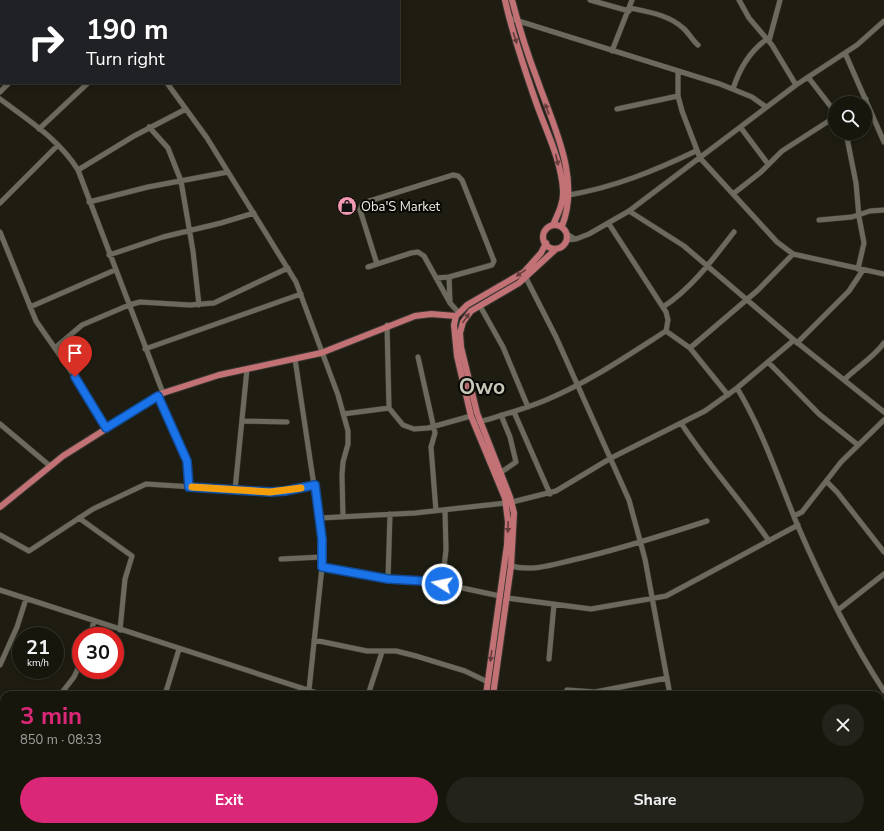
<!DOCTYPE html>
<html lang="en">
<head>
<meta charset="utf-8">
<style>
	body { margin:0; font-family:"Nunito Sans",sans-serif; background:#24231b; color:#f1f3f6; height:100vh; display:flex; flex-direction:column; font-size:15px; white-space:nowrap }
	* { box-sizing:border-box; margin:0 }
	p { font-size:13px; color:#9e9f9d }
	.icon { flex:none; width:22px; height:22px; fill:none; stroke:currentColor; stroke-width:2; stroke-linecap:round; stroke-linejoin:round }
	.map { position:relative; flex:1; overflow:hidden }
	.panel { position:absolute; left:0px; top:691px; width:884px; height:140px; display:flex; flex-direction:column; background:#17160d; border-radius:12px 12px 0 0; box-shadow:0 2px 6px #0003,0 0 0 1px #36352e }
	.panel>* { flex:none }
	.banner { position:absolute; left:0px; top:0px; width:400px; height:84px; box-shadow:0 2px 6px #0003,0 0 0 1px #36352e; background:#202124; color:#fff; overflow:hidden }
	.controls { position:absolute; left:828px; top:96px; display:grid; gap:8px }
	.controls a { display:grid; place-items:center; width:44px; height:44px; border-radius:50%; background:#17160d; box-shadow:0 2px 6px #0003,0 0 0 1px #36352e; font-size:20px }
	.speed { position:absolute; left:12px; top:627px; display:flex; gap:8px; font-size:20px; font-weight:700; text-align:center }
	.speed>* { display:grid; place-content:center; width:52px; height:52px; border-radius:50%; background:#17160d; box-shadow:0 2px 6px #0003,0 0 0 1px #36352e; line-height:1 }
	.speed small { font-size:10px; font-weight:400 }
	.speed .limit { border:6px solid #d22; background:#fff; color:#111 }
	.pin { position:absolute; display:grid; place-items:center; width:34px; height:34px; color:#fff; margin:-41px -17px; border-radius:50% 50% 50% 0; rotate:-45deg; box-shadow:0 0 4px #0007 }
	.pin .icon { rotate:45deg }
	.me { position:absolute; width:44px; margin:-22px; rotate:280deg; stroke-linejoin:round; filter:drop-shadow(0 0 3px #0008) }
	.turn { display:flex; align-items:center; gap:14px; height:84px; padding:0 20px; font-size:18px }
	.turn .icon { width:52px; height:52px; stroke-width:2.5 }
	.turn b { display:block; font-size:28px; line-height:34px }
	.round { display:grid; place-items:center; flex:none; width:42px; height:42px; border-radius:21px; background:#24231b }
	.head { display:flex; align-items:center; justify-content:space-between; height:68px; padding:0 20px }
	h1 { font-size:24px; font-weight:700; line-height:30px; color:#db2777 }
	.button { display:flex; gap:8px; margin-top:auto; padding:8px 20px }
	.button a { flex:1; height:46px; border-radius:24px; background:#db2777; color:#fff; font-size:16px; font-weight:700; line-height:46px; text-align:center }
	.button a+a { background:#24231b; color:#f1f3f6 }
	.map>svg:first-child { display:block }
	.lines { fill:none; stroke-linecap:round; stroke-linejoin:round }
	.minor-casing { stroke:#37352f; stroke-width:6 }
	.major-casing { stroke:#37352f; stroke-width:8 }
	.minor { stroke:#6c6a5c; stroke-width:5 }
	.major { stroke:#c27175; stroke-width:6 }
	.oneway { fill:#653c3c }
	.route-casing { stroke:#114b97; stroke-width:10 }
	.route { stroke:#1a73e8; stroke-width:7 }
	.slow { stroke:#f59e0b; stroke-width:7 }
	.labels { text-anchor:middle; stroke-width:4; stroke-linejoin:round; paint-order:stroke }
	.poi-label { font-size:13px; fill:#eeede5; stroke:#080704; text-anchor:start }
	.town-label { font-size:21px; font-weight:bold; fill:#c8c6b6; stroke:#080704 }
</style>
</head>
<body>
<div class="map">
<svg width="884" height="831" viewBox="0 0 884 831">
	<rect width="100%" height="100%" fill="#1f1d11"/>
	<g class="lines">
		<g class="minor-casing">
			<path id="minor" d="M95 0 96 1
				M590 0 629 11
				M739 0 749 18 772 45 796 85
				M14 1 16 0
				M630 8C649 12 669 15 683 28 689 33 692 40 698 45
				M0 11H1
				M509 18 720 84 752 97 766 107
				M769 41 780 0
				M612 51 632 0
				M845 53 884 142
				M678 71V96L682 111 700 158 777 242 793 254 884 274
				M808 77 835 112
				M167 83 207 138 296 282 338 395 348 431V444L343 462 342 475 343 517
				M733 89C739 70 750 51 767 39
				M0 92 9 83
				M0 99C28 120 60 140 78 170L163 393
				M859 103 866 99
				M617 109 678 96
				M149 127 168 148 181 181 193 251 199 305
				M741 128 768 164
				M39 129 88 83
				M846 133 856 183 859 217 864 243 858 269
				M78 170 134 136 186 109
				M733 194 761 172 782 151 835 117
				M569 195C615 187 654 171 696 151
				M89 202 148 187 228 172
				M0 203 58 145
				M629 211 684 246 794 340 884 412
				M819 220 852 217 870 211 884 210
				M0 232 36 321 75 377 106 428
				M567 234 575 239
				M567 240 576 239 589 234 629 211 796 85 857 45 884 21
				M109 255 163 237 221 223 254 213
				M377 264 360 210 363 203 453 175 458 176 462 180 494 261 492 265 449 277 436 278
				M368 267 411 253 418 252 424 256 450 303 459 313
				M449 277 450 302
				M526 278 556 337 629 500 645 559 670 695
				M480 306 503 347 528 407
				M30 307 115 270
				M663 307C692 288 713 259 734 232
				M387 325 389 408 403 425 414 429 428 428 471 416
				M666 331 690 348 728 395
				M797 343 849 291 863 270
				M55 348 82 325 129 305 140 302 190 305 214 303 288 268
				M690 348 758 290 793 254
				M145 349 301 294
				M418 357 435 433 431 447 436 511
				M295 359 322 539V567L309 690
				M768 362 819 414 858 445
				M844 380C857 367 873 358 884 343
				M737 388C763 431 778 478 797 524 822 582 850 639 884 691
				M157 396 187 461 189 487
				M514 412 550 494
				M343 414 389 408
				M242 421 287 422
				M479 422C502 415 525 409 546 400 589 382 627 356 666 331L668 320 666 312 609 224
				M681 423C708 465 741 500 769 541
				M0 424 50 466
				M500 473 516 462 510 437 501 415
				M826 481 837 492 884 552
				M235 490 247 369
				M512 502 556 491 611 458 705 411 737 388 794 340
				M794 516 802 512 841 462 884 420
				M79 518 132 556 125 579 120 630
				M320 518 415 513 506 503
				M0 535 29 551 93 509 146 484 270 492 285 491 315 485
				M281 559 322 557
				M511 566C534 572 555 564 577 559 621 549 664 535 707 521
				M322 567 395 580 434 582 500 596
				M388 579 390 514
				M442 584 446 550 445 510
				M0 590 323 695
				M507 598 591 609 666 596 798 525
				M838 610 884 574
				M90 636 94 621
				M314 640 367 651H396L416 656 465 671 488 682
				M549 659 554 604
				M0 665 17 627 26 599
				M567 690 595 692 667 678
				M60 695 74 677 81 662
				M165 695 179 649
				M368 695 382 652
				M698 695 726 693
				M0 773 4 775
				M880 785 884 790
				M93 827 105 831
				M692 827V831
				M823 827 839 831
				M9 831 11 827
				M47 831 49 827
				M132 831V827
				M310 831 311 827
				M777 831V827"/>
		</g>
		<g class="major-casing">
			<path id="major" d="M505 0C513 36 525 71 537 105 547 133 561 160 563 190 564 202 558 214 553 225
				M512 0C519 27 527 53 537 79 553 125 581 178 562 226
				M543 237a12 12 0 1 1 24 0a12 12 0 1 1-24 0Z
				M0 507 63 456 163 393 219 375 321 353 415 316 431 314 456 316
				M486 695 507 545 508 522 505 498 471 416 457 356 454 325 456 316 467 305 524 272 541 253 546 243
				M493 695 511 566 514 513 510 497 477 413 461 347 460 333 463 322 471 311 519 283 556 249
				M466 831 467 827
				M472 831V827"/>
		</g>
		<use href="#minor" class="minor"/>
		<use href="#major" class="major"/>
	</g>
	<defs><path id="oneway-solid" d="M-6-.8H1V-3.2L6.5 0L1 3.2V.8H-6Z"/></defs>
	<g class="oneway">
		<use href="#oneway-solid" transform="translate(515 38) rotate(72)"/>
		<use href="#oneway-solid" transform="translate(547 109) rotate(-110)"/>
		<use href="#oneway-solid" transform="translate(557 160) rotate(77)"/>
		<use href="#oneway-solid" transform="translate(521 273) rotate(145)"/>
		<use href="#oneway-solid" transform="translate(466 318) rotate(-55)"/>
		<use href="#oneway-solid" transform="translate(508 527) rotate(92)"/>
		<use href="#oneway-solid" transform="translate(491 656) rotate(98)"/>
	</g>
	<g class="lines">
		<g class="route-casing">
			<path id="route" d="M75 377 106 428 158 396 187 461 189 487 270 492 285 491 315 485 322 539V567L388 579 424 581 442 584"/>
		</g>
		<use href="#route" class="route"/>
		<path class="slow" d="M192 487 270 492 301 488"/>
	</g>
	<defs>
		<g id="shop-disc" transform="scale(1)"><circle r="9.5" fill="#f19ab3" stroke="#080704"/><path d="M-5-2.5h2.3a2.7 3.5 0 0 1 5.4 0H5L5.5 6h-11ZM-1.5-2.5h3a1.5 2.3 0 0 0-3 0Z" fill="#111"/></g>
	</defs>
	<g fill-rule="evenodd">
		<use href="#shop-disc" x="347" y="206"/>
	</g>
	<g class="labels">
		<g class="poi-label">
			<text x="361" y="211">Oba'S Market</text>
		</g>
		<g class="town-label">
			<text x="482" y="394">Owo</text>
		</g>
	</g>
</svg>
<div class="controls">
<a><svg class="icon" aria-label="search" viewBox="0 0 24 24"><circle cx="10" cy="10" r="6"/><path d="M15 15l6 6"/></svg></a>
</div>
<div class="speed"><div>21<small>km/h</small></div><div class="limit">30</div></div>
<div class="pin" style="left:75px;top:377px;background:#d93025"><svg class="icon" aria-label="arrive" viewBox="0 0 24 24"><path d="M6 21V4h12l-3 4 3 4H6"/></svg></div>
<svg class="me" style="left:442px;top:584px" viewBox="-20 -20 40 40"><circle r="17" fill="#1a73e8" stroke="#fff" stroke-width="3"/><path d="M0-11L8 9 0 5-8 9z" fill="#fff"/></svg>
<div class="banner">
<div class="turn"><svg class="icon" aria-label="right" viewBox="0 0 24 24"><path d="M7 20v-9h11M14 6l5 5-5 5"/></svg><div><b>190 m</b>Turn right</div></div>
</div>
<section class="panel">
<div class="head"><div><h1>3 min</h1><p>850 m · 08:33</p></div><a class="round"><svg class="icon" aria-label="close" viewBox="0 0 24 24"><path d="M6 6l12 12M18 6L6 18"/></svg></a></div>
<div class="button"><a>Exit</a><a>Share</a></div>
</section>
</div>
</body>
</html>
